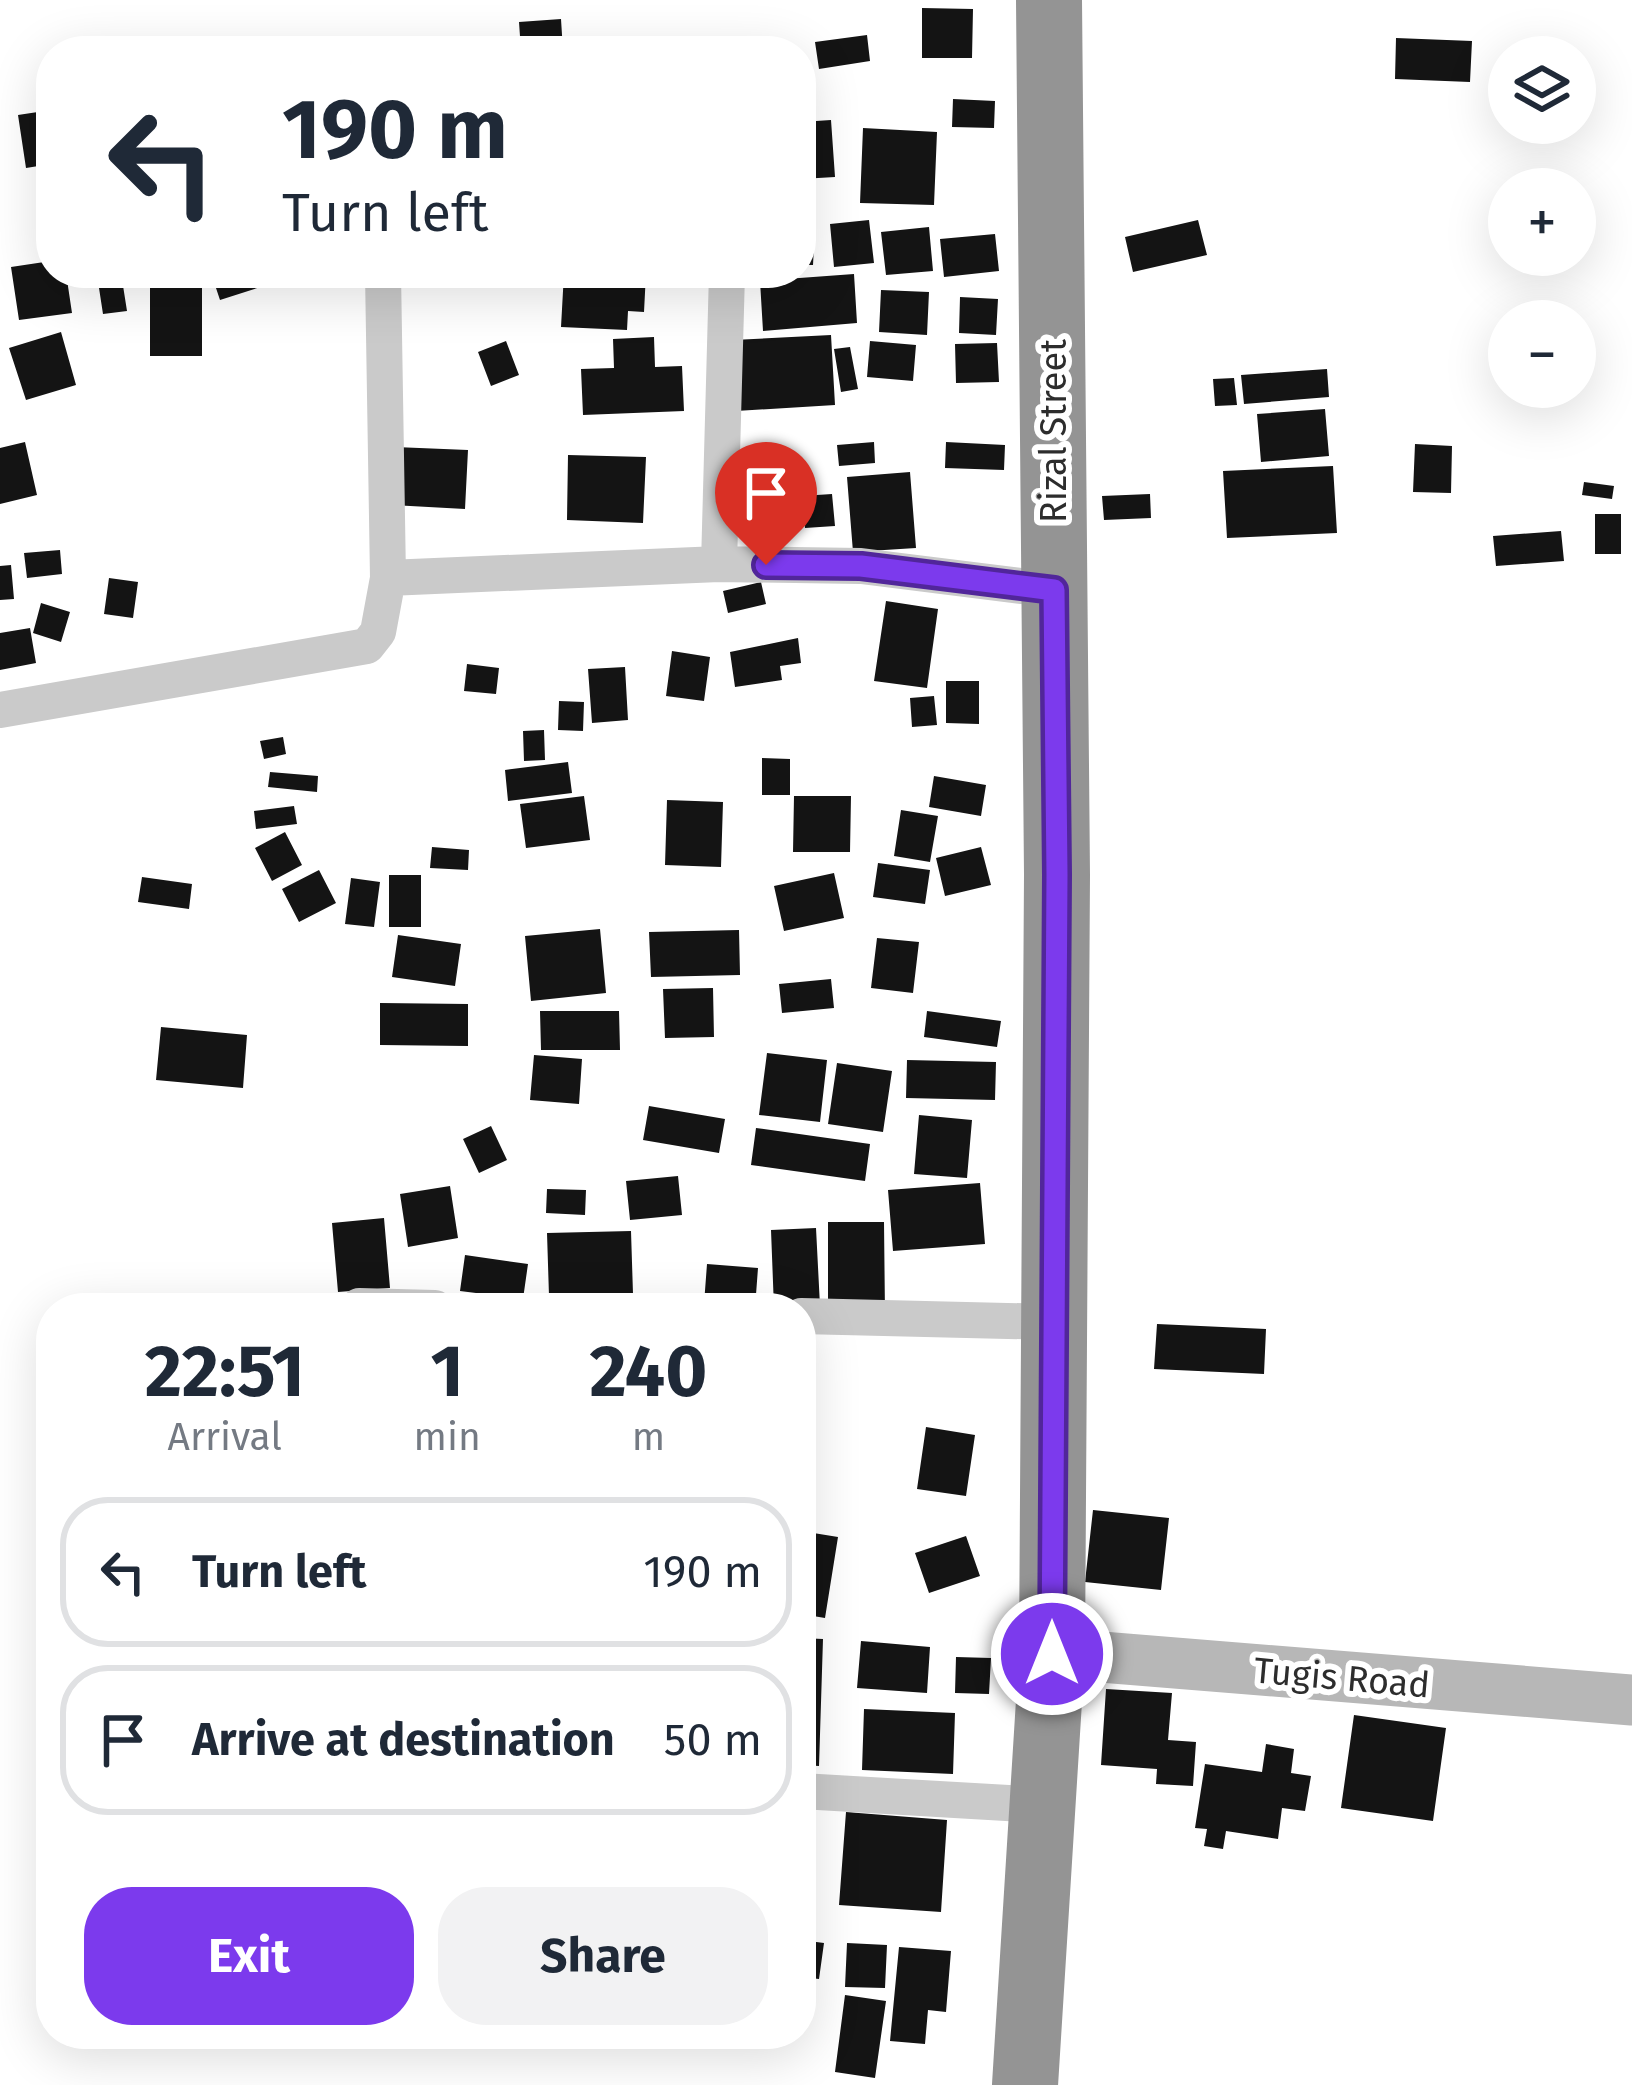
<!DOCTYPE html>
<html lang="en">
<head>
<meta charset="utf-8">
<style>
	body { margin:0; font-family:"Fira Sans",sans-serif; background:#f2f2f3; color:#1f2937; height:100vh; display:flex; flex-direction:column; font-size:45px; white-space:nowrap }
	* { box-sizing:border-box; margin:0 }
	p { font-size:39px; color:#747a83 }
	.icon { flex:none; width:66px; height:66px; fill:none; stroke:currentColor; stroke-width:2; stroke-linecap:round; stroke-linejoin:round }
	.map { position:relative; flex:1; overflow:hidden }
	.panel { position:absolute; left:36px; top:1293px; width:780px; height:756px; display:flex; flex-direction:column; background:#fff; border-radius:48px; box-shadow:0 12px 48px #0002 }
	.panel>* { flex:none }
	.guide { position:absolute; left:36px; top:36px; width:780px; height:252px; border-radius:48px; box-shadow:0 12px 48px #0002; background:#fff; color:#1f2937; overflow:hidden }
	.fabs { position:absolute; left:1488px; top:36px; display:grid; gap:24px }
	.fabs a { display:grid; place-items:center; width:108px; height:108px; border-radius:50%; background:#fff; box-shadow:0 12px 48px #0002; font-size:60px }
	.pin { position:absolute; display:grid; place-items:center; width:102px; height:102px; color:#fff; margin:-123px -51px; border-radius:50% 50% 50% 0; rotate:-45deg; box-shadow:0 0 12px #0007 }
	.pin .icon { rotate:45deg }
	.me { position:absolute; width:132px; margin:-66px; rotate:0deg; stroke-linejoin:round; filter:drop-shadow(0 0 9px #0008) }
	.turn { display:flex; align-items:center; gap:42px; height:252px; padding:0 48px; font-size:54px }
	.turn .icon { width:156px; height:156px; stroke-width:2.5 }
	.turn b { display:block; font-size:84px; line-height:102px }
	.eta { display:flex; justify-content:space-evenly; align-items:center; height:204px; text-align:center }
	.eta b { font-size:72px; font-weight:700; line-height:84px }
	.cta { display:flex; gap:24px; margin-top:auto; padding:24px 48px }
	.cta a { flex:1; height:138px; border-radius:48px; background:#7c3aed; color:#fff; font-size:48px; font-weight:700; line-height:138px; text-align:center }
	.cta a+a { background:#f2f2f3; color:#1f2937 }
	ul { padding:0; list-style:none }
	li { display:flex; align-items:center; gap:36px; height:150px; margin:0 24px 18px; padding:0 24px; border:6px solid #e0e1e3; border-radius:48px }
	li div { flex:1 }
	li b { display:block; font-size:45px }
	li em { font-style:normal }
	.map>svg:first-child { display:block }
	.building { fill:#141414 }
	.lines { fill:none; stroke-linecap:round; stroke-linejoin:round }
	.street { stroke:#cacaca; stroke-width:36 }
	.secondary { stroke:#b7b7b7; stroke-width:51 }
	.highway { stroke:#949494; stroke-width:66 }
	.route-casing { stroke:#51269a; stroke-width:30 }
	.route { stroke:#7c3aed; stroke-width:21 }
	.labels { text-anchor:middle; stroke-width:12; stroke-linejoin:round; paint-order:stroke }
	.street-label { font-size:36px; fill:#2d2d2d; stroke:#fff }
</style>
</head>
<body>
<div class="map">
<svg width="1632" height="2085" viewBox="0 0 1632 2085">
	<rect width="100%" height="100%" fill="#fff"/>
	<path class="building" d="M922 8 973 9 972 58H922Z
		M561 19 563 51H521L519 22Z
		M867 35 870 61 819 69 815 42Z
		M1396 38 1472 41 1470 82 1395 79Z
		M953 99 995 101 994 128 952 127Z
		M51 110V164L26 168 18 115Z
		M831 120 835 177 801 179V122Z
		M863 128 937 132 934 205 860 203Z
		M869 220 874 263 834 267 830 224Z
		M1198 220 1207 255 1133 272 1125 237Z
		M801 227H815L813 265H801Z
		M929 227 933 271 886 275 881 232Z
		M995 234 999 271 944 277 940 239Z
		M51 261V273H66L72 313 19 320 11 267Z
		M121 273 127 311 103 314 97 275Z
		M150 273H202V356H150Z
		M211 273H270L273 283 220 300Z
		M564 273H646L644 312 628 311 627 330 561 327Z
		M854 274 857 323 763 331 760 281Z
		M881 290 929 292 927 335 879 332Z
		M960 297 998 299 996 335 959 333Z
		M61 332 76 385 26 400 9 348Z
		M831 335 835 405 736 411 733 340Z
		M654 337 655 367 682 366 684 411 583 415 581 369 614 368 613 339Z
		M506 341 519 375 491 386 478 352Z
		M870 341 916 345 913 381 867 377Z
		M997 343 999 382 956 383 955 344Z
		M850 347 858 389 841 392 834 349Z
		M1327 369 1329 397 1244 404 1241 375Z
		M1234 378 1237 405 1215 406 1213 379Z
		M1325 409 1329 456 1261 462 1257 414Z
		M25 442 37 495 0 504V448Z
		M874 442 875 463 839 466 837 445Z
		M946 442 1005 445 1004 470 945 468Z
		M1415 444 1452 446 1451 493 1413 492Z
		M395 447 468 450 465 509 392 505Z
		M568 455 646 457 643 523 567 520Z
		M1333 466 1337 533 1227 538 1223 471Z
		M910 472 916 548 853 552 847 477Z
		M1584 482 1614 486 1612 499 1582 495Z
		M832 494 835 526 805 528 802 496Z
		M1150 494 1151 518 1104 520 1102 496Z
		M1595 514H1621V554H1595Z
		M1561 531 1564 561 1496 566 1493 536Z
		M60 550 62 574 27 578 24 553Z
		M11 565 14 599 0 600V566Z
		M109 578 138 582 133 618 104 614Z
		M761 582 766 604 728 613 723 591Z
		M886 601 938 609 927 688 874 681Z
		M41 603 70 612 61 642 33 633Z
		M30 628 36 663 0 670V633Z
		M798 638 801 663 780 666 782 680 735 687 730 652Z
		M672 651 710 657 704 701 666 696Z
		M467 664 499 668 496 694 464 691Z
		M625 667 628 720 592 723 588 669Z
		M946 681H979V724L946 723Z
		M934 696 937 725 912 727 910 698Z
		M559 701 584 702 583 731 558 730Z
		M544 730 545 760 524 761 523 731Z
		M283 737 286 754 264 759 260 741Z
		M762 758 790 759V795H762Z
		M568 762 572 793 508 801 505 770Z
		M270 772 318 776 317 792 268 787Z
		M934 776 986 785 981 816 929 807Z
		M584 796 590 840 526 848 520 804Z
		M794 796H851L850 852H793Z
		M667 800 723 802 721 867 665 865Z
		M294 806 297 824 256 829 254 811Z
		M901 810 938 816 930 862 894 856Z
		M285 832 302 865 272 881 255 848Z
		M432 847 469 850 468 870 430 868Z
		M981 847 991 885 945 896 936 858Z
		M878 863 930 870 925 904 873 897Z
		M319 870 336 903 299 922 282 889Z
		M834 873 844 918 784 931 774 886Z
		M389 875H421V927H389Z
		M142 877 192 884 189 909 138 902Z
		M351 878 380 882 374 927 345 924Z
		M600 929 606 993 531 1001 525 936Z
		M739 930 740 975 651 977 649 932Z
		M398 935 461 944 455 986 392 977Z
		M877 938 919 942 913 993 871 988Z
		M831 979 834 1008 782 1013 779 984Z
		M713 988 714 1037 665 1038 663 989Z
		M380 1003 468 1004V1046L380 1045Z
		M540 1011H619L620 1050H541Z
		M927 1011 1001 1021 997 1047 924 1037Z
		M161 1027 247 1035 243 1088 156 1080Z
		M767 1053 827 1060 820 1122 759 1115Z
		M534 1055 582 1059 579 1104 530 1100Z
		M907 1060 996 1062 995 1100 906 1098Z
		M837 1063 892 1071 883 1132 828 1124Z
		M649 1106 725 1119 719 1153 643 1140Z
		M919 1115 972 1120 967 1178 914 1174Z
		M491 1126 507 1160 479 1173 463 1139Z
		M756 1128 870 1144 865 1181 751 1165Z
		M678 1176 682 1215 630 1220 626 1181Z
		M980 1183 985 1244 893 1251 888 1190Z
		M450 1186 458 1238 408 1247 400 1194Z
		M547 1189 586 1190 585 1215 546 1213Z
		M384 1218 390 1288 338 1292 332 1223Z
		M828 1222H884L885 1315 828 1316Z
		M816 1228 820 1306 774 1308 771 1230Z
		M631 1231 633 1294 549 1296 547 1233Z
		M465 1255 528 1264 523 1299 460 1291Z
		M707 1264 758 1268 755 1308 704 1304Z
		M1157 1324 1266 1329 1264 1374 1154 1369Z
		M926 1427 975 1435 966 1496 917 1489Z
		M1093 1510 1169 1518 1161 1590 1085 1582Z
		M801 1531 838 1537 825 1618 801 1614Z
		M966 1536 980 1576 929 1593 915 1553Z
		M801 1638 823 1639 819 1766 801 1765Z
		M861 1641 930 1647 927 1693 857 1688Z
		M956 1657 991 1658 989 1694 955 1693Z
		M1106 1689 1172 1693 1168 1740 1196 1742 1193 1786 1156 1784 1157 1769 1101 1765Z
		M864 1709 955 1713 953 1774 862 1770Z
		M1354 1715 1446 1728 1433 1821 1341 1808Z
		M1266 1744 1294 1749 1291 1773 1311 1776 1305 1811 1282 1808 1278 1839 1226 1831 1223 1849 1204 1846 1207 1829 1195 1828 1205 1764 1262 1772Z
		M846 1812 947 1820 941 1912 839 1905Z
		M801 1940 824 1943 819 1979 801 1977Z
		M847 1943 887 1945 885 1988 845 1987Z
		M899 1947 951 1951 946 2012 928 2010 925 2044 890 2041Z
		M845 1995 886 2001 875 2078 835 2072Z"/>
	<g class="lines">
		<path class="street" d="M383 273 388 578 719 564 861 566 1054 590
			M719 564 727 273
			M0 710 367 646 378 632 388 578
			M359 1306 435 1308
			M801 1316 1054 1322
			M801 1791 1042 1805"/>
		<path class="secondary" d="M1052 1653 1632 1700"/>
		<path class="highway" d="M1025 2085 1052 1653 1057 875 1049 0"/>
	</g>
	<g class="lines">
		<g class="route-casing">
			<path id="route" d="M766 565 861 566 1054 590 1057 875 1052 1654"/>
		</g>
		<use href="#route" class="route"/>
	</g>
	<g class="labels">
		<g class="street-label">
			<text transform="translate(1053 431) rotate(-90)" y="13">Rizal Street</text>
			<text transform="translate(1342 1677) rotate(5)" y="13">Tugis Road</text>
		</g>
	</g>
</svg>
<div class="fabs">
<a><svg class="icon" aria-label="layers" viewBox="0 0 24 24"><path d="M12 4l9 5-9 5-9-5zM3 14l9 5 9-5"/></svg></a>
<a>+</a>
<a>−</a>
</div>
<div class="pin" style="left:766px;top:565px;background:#d93025"><svg class="icon" aria-label="arrive" viewBox="0 0 24 24"><path d="M6 21V4h12l-3 4 3 4H6"/></svg></div>
<svg class="me" style="left:1052px;top:1654px" viewBox="-20 -20 40 40"><circle r="17" fill="#7c3aed" stroke="#fff" stroke-width="3"/><path d="M0-11L8 9 0 5-8 9z" fill="#fff"/></svg>
<div class="guide">
<div class="turn"><svg class="icon" aria-label="left" viewBox="0 0 24 24"><path d="M17 20v-9H6M10 6l-5 5 5 5"/></svg><div><b>190 m</b>Turn left</div></div>
</div>
<section class="panel">
<div class="eta">
<div><b>22:51</b><p>Arrival</p></div>
<div><b>1</b><p>min</p></div>
<div><b>240</b><p>m</p></div>
</div>
<ul>
<li><svg class="icon" aria-label="left" viewBox="0 0 24 24"><path d="M17 20v-9H6M10 6l-5 5 5 5"/></svg><div><b>Turn left</b></div><em>190 m</em></li>
<li><svg class="icon" aria-label="arrive" viewBox="0 0 24 24"><path d="M6 21V4h12l-3 4 3 4H6"/></svg><div><b>Arrive at destination</b></div><em>50 m</em></li>
</ul>
<div class="cta"><a>Exit</a><a>Share</a></div>
</section>
</div>
</body>
</html>
